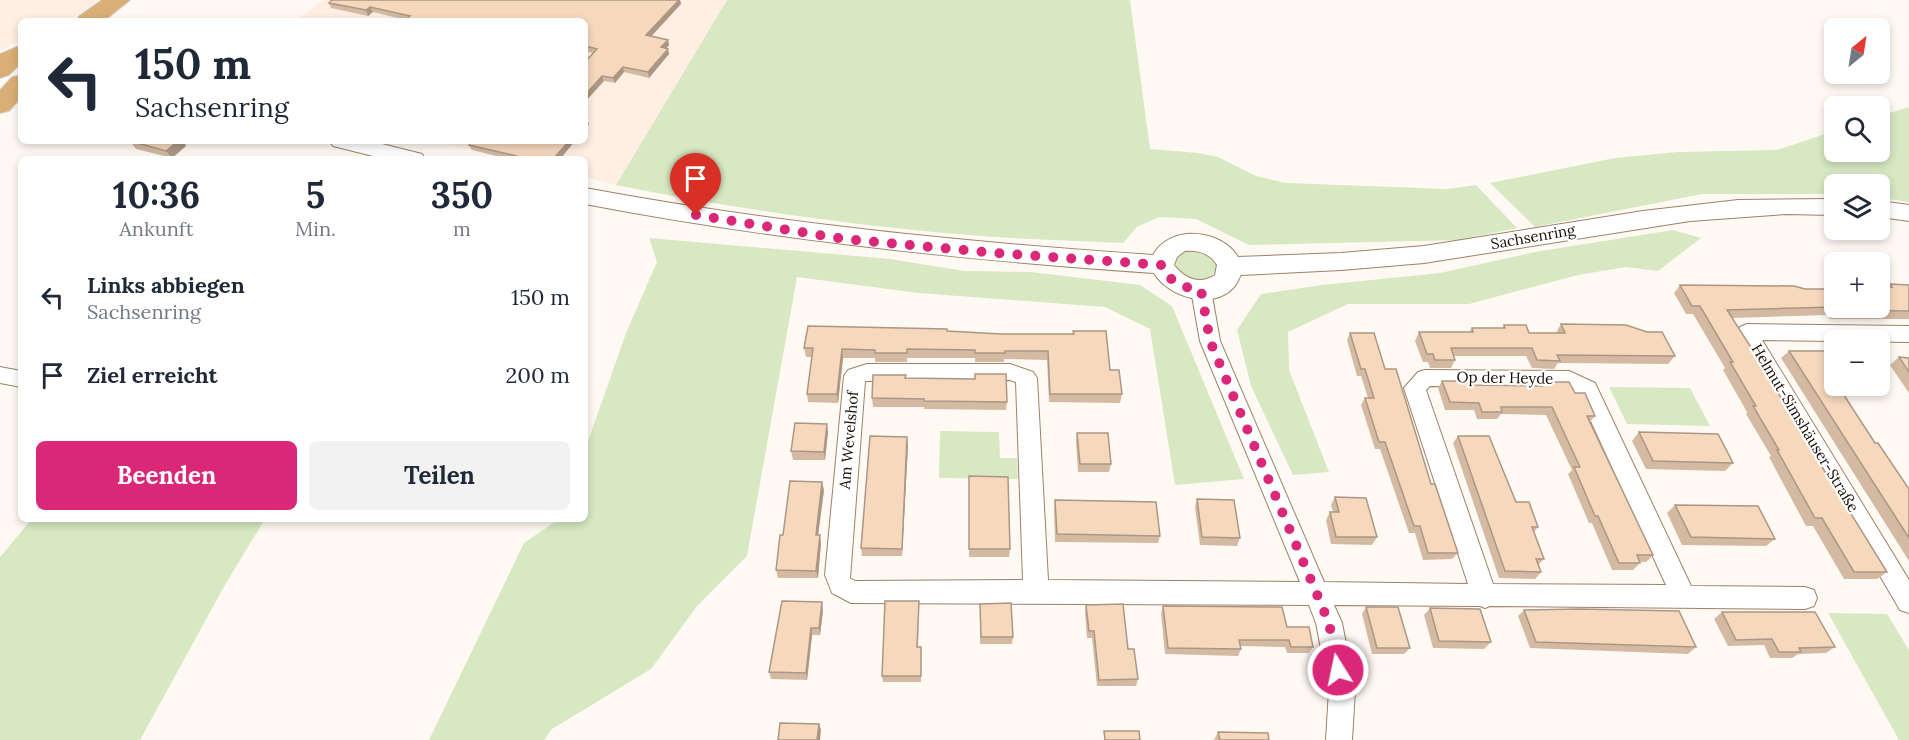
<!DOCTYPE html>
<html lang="de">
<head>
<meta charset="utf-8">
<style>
	body { margin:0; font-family:Lora,serif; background:#f2f2f3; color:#1f2937; height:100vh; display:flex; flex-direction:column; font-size:22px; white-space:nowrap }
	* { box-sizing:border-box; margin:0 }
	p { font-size:20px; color:#747a83 }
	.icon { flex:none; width:33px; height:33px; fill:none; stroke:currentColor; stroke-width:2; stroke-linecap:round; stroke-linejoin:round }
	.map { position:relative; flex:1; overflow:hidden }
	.side { position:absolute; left:18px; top:156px; width:570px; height:366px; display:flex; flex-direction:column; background:#fff; border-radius:9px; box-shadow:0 3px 9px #0003 }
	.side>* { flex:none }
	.guide { position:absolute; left:18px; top:18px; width:570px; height:126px; border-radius:9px; box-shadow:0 3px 9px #0003; background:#fff; color:#1f2937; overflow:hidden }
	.needle { width:39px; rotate:30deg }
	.controls { position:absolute; left:1824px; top:18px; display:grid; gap:12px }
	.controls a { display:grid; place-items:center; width:66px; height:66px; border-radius:9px; background:#fff; box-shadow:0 3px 9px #0003; font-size:30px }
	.pin { position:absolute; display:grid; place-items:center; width:51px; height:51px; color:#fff; margin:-62px -26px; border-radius:50% 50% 50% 0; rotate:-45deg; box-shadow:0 0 6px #0007 }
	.pin .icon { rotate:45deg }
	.me { position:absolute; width:66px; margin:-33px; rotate:350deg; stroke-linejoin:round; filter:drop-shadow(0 0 4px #0008) }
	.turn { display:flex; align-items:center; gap:21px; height:126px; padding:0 18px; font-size:27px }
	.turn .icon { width:78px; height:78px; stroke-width:2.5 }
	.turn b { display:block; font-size:42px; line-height:51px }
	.eta { display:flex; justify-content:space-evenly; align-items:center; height:102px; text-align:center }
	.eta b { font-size:36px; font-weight:800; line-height:42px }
	.primary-button { display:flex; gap:12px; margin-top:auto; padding:12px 18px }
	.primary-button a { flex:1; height:69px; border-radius:9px; background:#db2777; color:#fff; font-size:24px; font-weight:800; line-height:69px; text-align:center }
	.primary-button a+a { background:#f2f2f3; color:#1f2937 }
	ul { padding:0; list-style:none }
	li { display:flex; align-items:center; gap:18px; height:78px; padding:0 18px }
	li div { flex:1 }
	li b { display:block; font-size:22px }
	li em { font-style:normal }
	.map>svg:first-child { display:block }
	.built { fill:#feefe2 }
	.green { fill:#d7e8c3 }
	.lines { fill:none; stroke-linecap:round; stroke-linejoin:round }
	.minor-casing { stroke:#9d8268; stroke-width:2 }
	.tertiary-casing { stroke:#9d8268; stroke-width:2 }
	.primary-casing { stroke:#dad8d7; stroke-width:2 }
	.minor { fill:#fff; fill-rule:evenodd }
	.tertiary { fill:#fff; fill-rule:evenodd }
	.primary { fill:#daaf77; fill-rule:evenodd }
	.wall { fill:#d4baa3 }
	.shaded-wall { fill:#ac9784 }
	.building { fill:#f6d8bd; stroke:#ac9784; stroke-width:1.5 }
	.route { stroke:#db2777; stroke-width:10; stroke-dasharray:0 18 }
	.labels { text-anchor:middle; stroke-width:4.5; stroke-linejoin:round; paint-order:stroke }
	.street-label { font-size:15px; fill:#170d04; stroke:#fff }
</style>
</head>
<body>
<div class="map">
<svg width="1909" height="740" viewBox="0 0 1909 740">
	<rect width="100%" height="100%" fill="#fff9f3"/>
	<path class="built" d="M0 0H100L68 21H21V42L12 44 0 52Z
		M323 0H727L616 185 585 177V159H509L434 141H585V21H295Z"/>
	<path class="green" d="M727 0H1130L1150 149 1198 153 1218 157 1256 176 1286 183 1447 189 1476 185 1517 228 1459 240 1249 245 1196 219 1159 217 1137 227 1123 243C1080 241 1037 240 995 237 868 228 741 210 616 185Z
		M1909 107V202L1880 198V184H1834V194H1702L1535 227 1490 183 1615 158 1678 152 1777 150 1834 131V152H1880V116Z
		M1673 230 1701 238 1658 271 1626 267 1578 275 1469 304H1348L1288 332 1289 370 1329 472 1293 475 1251 386 1237 330 1261 294 1322 285 1440 273 1535 252Z
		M649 238 890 259 964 271 1031 272 1140 285 1172 306 1244 479 1175 485 1150 329 1105 307 918 293 797 277 747 556 697 606 651 669 552 729 544 740H429L524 543 559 519H585V450L626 333 657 262Z
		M1195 250C1205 253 1216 256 1217 268 1209 288 1177 281 1175 261L1181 253Z
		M1609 387 1690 388 1710 426 1627 424Z
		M940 431 999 432 1000 458H1017L1018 479 939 478Z
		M32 519H265L226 583 140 740H0V557Z
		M1828 613 1887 614 1909 650V740H1899Z"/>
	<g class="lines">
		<g class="minor-casing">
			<path id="minor" d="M1201 283 1208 285 1211 290 1220 341 1324 582 1468 584 1404 388 1418 372 1425 370 1569 371 1595 383 1691 586 1805 587 1814 590 1817 598 1814 606 1805 609 1490 606 1485 608 1480 606 1334 605 1342 623 1355 690 1352 740H1326L1329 690 1316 623 1309 605 851 603 832 593 825 575 844 376 848 370 867 364H1010L1033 372 1037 378 1048 580 1300 582 1200 341 1191 290 1194 285ZM1010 380 1016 382 1023 580 855 581 850 578 865 381ZM1430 386 1566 387 1579 395 1666 585 1493 584 1426 390Z
				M1747 324 1909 326V342L1762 340 1909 580V613L1900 610 1740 337 1737 332 1740 327Z
				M0 367 21 371V387L0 383Z"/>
		</g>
		<g class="tertiary-casing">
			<path id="tertiary" d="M330 141H370L422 154 425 159H385L333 146Z
				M585 188C773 223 962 242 1153 255 1169 225 1220 228 1238 257L1341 253 1424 246 1643 211 1738 200 1834 199V215L1786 214 1690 221 1424 263 1341 270 1241 275C1239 278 1237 284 1234 287 1213 311 1168 297 1154 273 963 260 773 240 585 204ZM1185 251C1197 250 1210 253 1217 265L1215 275C1200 285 1185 279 1174 265L1177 257Z
				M1880 201 1909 205V221L1880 217Z"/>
		</g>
		<g class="primary-casing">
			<path id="primary" d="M102 0H130L104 21H76L79 16Z
				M21 45V63L9 75 0 78V54Z
				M21 75V98L9 111 0 113V90L12 77Z"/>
		</g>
		<use href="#minor" class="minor"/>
		<use href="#tertiary" class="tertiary"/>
		<use href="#primary" class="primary"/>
	</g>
	<path class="wall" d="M332 0H680L681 4 651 36 668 40 669 45 666 49 669 54 649 78 624 72 615 83 604 81 593 53 585 51V21L406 20 373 12 368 16 331 8 329 3Z
		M130 141 185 144 186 146 172 158 136 149Z
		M575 141 560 159H509L472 150 469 145Z
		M1890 284 1909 285V319H1830L1828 315 1732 318 1779 391 1778 392 1819 462 1887 572 1877 579H1844L1813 526H1806L1769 457 1771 456 1746 414 1747 412 1723 370 1725 368 1693 314H1686L1674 293 1680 285 1834 308 1887 287Z
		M1561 324 1675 356 1668 364 1558 363 1554 369 1532 368 1526 356H1454L1455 360 1451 368H1430L1428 362H1423L1415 341 1419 332H1469L1472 328H1502L1504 325 1529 333H1556Z
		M947 331 1001 334H1073V331L1110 370 1122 394 1120 403 1049 402 1047 360 1004 359V362H975V358H907V362H875V358H843L838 403 808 402 807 394 812 357H806L804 348Z
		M1350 333 1385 369 1458 553 1452 559 1423 560 1415 533H1409L1380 449H1375L1361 405 1365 398H1368L1361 376H1357L1347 340Z
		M1789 351 1834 386H1846L1841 390 1875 443 1909 489V561L1781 358Z
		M1899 357 1909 358V393L1890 365Z
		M906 378 1007 402 1006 410 924 409V407H873L872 398Z
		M1442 381 1472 385 1540 386 1541 384H1544L1546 382 1575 393 1595 416 1590 422 1653 555 1646 562H1640V563L1633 570H1612L1592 523H1589L1568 474 1572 470 1546 415 1501 414 1497 419H1477L1474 410H1445L1438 388Z
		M828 432 825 460H793L791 451Z
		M1639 432 1733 463 1725 471 1646 469 1632 441Z
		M1077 433 1111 464 1109 472H1078L1076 442Z
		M1458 436 1538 527 1534 532 1544 559 1538 565 1541 572 1535 579 1499 578 1453 443Z
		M908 445 902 556H862L861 548Z
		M969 476 1010 549 1009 557H969Z
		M824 490 818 535 821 543 818 578H778L776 570 783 535Z
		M1335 497 1377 537 1372 545 1331 544 1326 520 1330 512H1333L1331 505Z
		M1197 499 1240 538 1237 546 1200 545 1195 507Z
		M1055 500 1160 536 1158 543 1055 542 1054 508Z
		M1675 505 1775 539 1766 546 1682 545 1667 513Z
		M919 601 918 647 921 654V682H883L882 676Z
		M980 604 1013 637 1012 644H980Z
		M1086 605 1128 649 1138 679 1136 686H1097L1092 638H1087L1085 612Z
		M1163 606 1287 627 1313 647 1309 653H1287L1285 647 1241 646V649L1238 656 1165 654 1161 613Z
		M1366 607 1410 648 1404 654H1372L1362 614Z
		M1430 608 1491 642 1484 649 1433 648 1424 615Z
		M823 610 820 635H812L807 680 771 679 769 672Z
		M1524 610 1696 647 1688 654 1530 648 1518 616Z
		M1722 612 1835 647 1826 653 1798 654 1792 658H1770L1764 645 1728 646 1714 619Z
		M1218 732 1269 740H1214Z"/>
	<path class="shaded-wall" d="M679 0H680L681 4 647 41 646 35Z
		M370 7 373 12 368 16 366 10Z
		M668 40 669 45 663 53 661 47Z
		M668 49 669 54 649 78 648 72Z
		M623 67 624 72 615 83 613 78Z
		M602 76 604 81 585 102V95Z
		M587 119 589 124 585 129V122Z
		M178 141H189L185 144 186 146 172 158 166 151Z
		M569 141H575L560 159H553Z
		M842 349 843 358 838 403 837 394Z
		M827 424 828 432 825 460 824 452Z
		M907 437 908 445 902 556V549Z
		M822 482 824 490 817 543 816 535Z
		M820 535 821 543 818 578 816 571Z
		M822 602 823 610 820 635 819 628Z
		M811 628 812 635 807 680 806 673Z
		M819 724 821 730 820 740H817Z"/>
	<path class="building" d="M332 0H679L646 35 668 40 661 47 668 49 648 72 623 67 613 78 602 76 585 95V62L597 49 585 46V21H404L410 16 370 7 366 10 329 3Z
		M130 141H178L166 151Z
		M473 141H569L553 159H529L469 145Z
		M1890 284 1909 285V311L1838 310 1836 308H1880V286L1892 287Z
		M1680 285 1794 286 1805 289H1834V307L1727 310 1779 391H1777L1819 462 1887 572H1854L1822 518H1815L1777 450H1779L1753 406H1756L1730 362H1733L1700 306H1692Z
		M1561 324 1626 325 1647 332H1662L1675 356 1557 355 1560 361 1537 360 1532 348H1451L1455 360H1435L1433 354H1427L1419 332H1473L1472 328H1505L1504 325H1526L1529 333H1565Z
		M808 326 947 329V331L1001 334H1074L1073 331H1106L1110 370H1119L1122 394H1050L1048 351H1005V353H975V350L907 349V353H875V350L842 349 837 394H807L813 348H804Z
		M1350 333H1374L1385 369H1396L1431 484H1435L1458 553H1428L1420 526H1414L1385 442H1379L1365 398H1374L1365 369H1361Z
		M1789 351H1825L1834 366V386H1838L1875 443H1878L1909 489V538Z
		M1899 357 1909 358V372Z
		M975 374H1006L1007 402 924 401V399L872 398 873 375H906L905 378 975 379Z
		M1442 381H1463L1472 385 1542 386 1541 384H1548L1546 382H1569L1575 393H1585L1595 416H1587L1653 555H1637L1640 563H1619L1598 516H1595L1574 467H1580L1552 407H1501L1502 412H1482L1479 403 1450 402Z
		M795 423 827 424 824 452 791 451Z
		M1639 432 1718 434 1733 463 1653 461Z
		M1077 433H1108L1111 464H1080Z
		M870 436 907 437 902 549 861 548Z
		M1458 436H1489L1516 502H1529L1538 527H1532L1544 559H1536L1541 572 1505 571Z
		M969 476 1008 477 1010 549H969Z
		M790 481 822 482 816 535H820L816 571 776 570 780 535H783Z
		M1335 497 1366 498 1377 537H1336L1330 512H1339Z
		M1197 499 1234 500 1240 538 1202 537Z
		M1055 500 1156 502 1160 536 1057 534Z
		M1675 505 1758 506 1775 539 1691 537Z
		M782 601 822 602 819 628H811L806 673 769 672Z
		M885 601H919L917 647H921V676H882Z
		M1011 603 1013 637H981L980 604Z
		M1123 604 1128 649H1134L1138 679 1099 680 1094 631H1089L1086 605Z
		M1163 606 1282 607 1287 627H1309L1313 647H1291L1289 640H1239L1241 649 1168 648Z
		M1366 607H1398L1410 648H1377Z
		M1430 608 1480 609 1491 642 1439 641Z
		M1580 609 1679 611 1696 647 1536 642 1524 610Z
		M1722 612H1815L1835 647 1799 648 1801 652H1779L1772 639 1736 640Z
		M780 723 819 724 817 740H778Z
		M1104 731H1139L1140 740H1105Z
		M1218 732 1268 733 1269 740H1220Z"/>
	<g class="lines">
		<path class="route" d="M696 215 844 239 996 253 1162 265C1168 282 1183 288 1201 290L1210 341 1329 623 1338 670"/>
	</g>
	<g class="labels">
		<g class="street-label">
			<text transform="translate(1533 237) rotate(-10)" y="5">Sachsenring</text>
			<text transform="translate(1505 378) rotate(1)" y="5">Op der Heyde</text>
			<text transform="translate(1805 428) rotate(59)" y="5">Helmut-Simshäuser-Straße</text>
			<text transform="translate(849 440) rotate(-85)" y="5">Am Wevelshof</text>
		</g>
	</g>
</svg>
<div class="controls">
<a><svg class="needle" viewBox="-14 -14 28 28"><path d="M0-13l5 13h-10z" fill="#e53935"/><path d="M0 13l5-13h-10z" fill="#747a83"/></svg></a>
<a><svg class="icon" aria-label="search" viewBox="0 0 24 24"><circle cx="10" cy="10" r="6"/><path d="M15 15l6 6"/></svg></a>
<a><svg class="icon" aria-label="layers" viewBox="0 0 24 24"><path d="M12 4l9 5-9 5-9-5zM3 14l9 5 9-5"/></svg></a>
<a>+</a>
<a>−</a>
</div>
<div class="pin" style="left:696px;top:215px;background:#d93025"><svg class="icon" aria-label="arrive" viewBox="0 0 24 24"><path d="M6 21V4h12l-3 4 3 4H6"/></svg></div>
<svg class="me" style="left:1338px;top:670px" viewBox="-20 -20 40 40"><circle r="17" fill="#db2777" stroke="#fff" stroke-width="3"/><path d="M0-11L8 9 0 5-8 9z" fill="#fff"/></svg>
<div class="guide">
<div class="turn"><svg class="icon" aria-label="left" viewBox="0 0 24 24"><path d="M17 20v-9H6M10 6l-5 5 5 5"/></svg><div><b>150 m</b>Sachsenring</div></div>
</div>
<section class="side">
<div class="eta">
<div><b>10:36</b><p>Ankunft</p></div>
<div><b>5</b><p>Min.</p></div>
<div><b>350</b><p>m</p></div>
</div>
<ul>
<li><svg class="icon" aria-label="left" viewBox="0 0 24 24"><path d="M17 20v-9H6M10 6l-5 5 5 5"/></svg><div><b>Links abbiegen</b><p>Sachsenring</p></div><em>150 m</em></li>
<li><svg class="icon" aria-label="arrive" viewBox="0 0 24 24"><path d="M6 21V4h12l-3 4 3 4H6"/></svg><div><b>Ziel erreicht</b></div><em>200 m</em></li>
</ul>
<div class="primary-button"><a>Beenden</a><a>Teilen</a></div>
</section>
</div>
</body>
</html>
